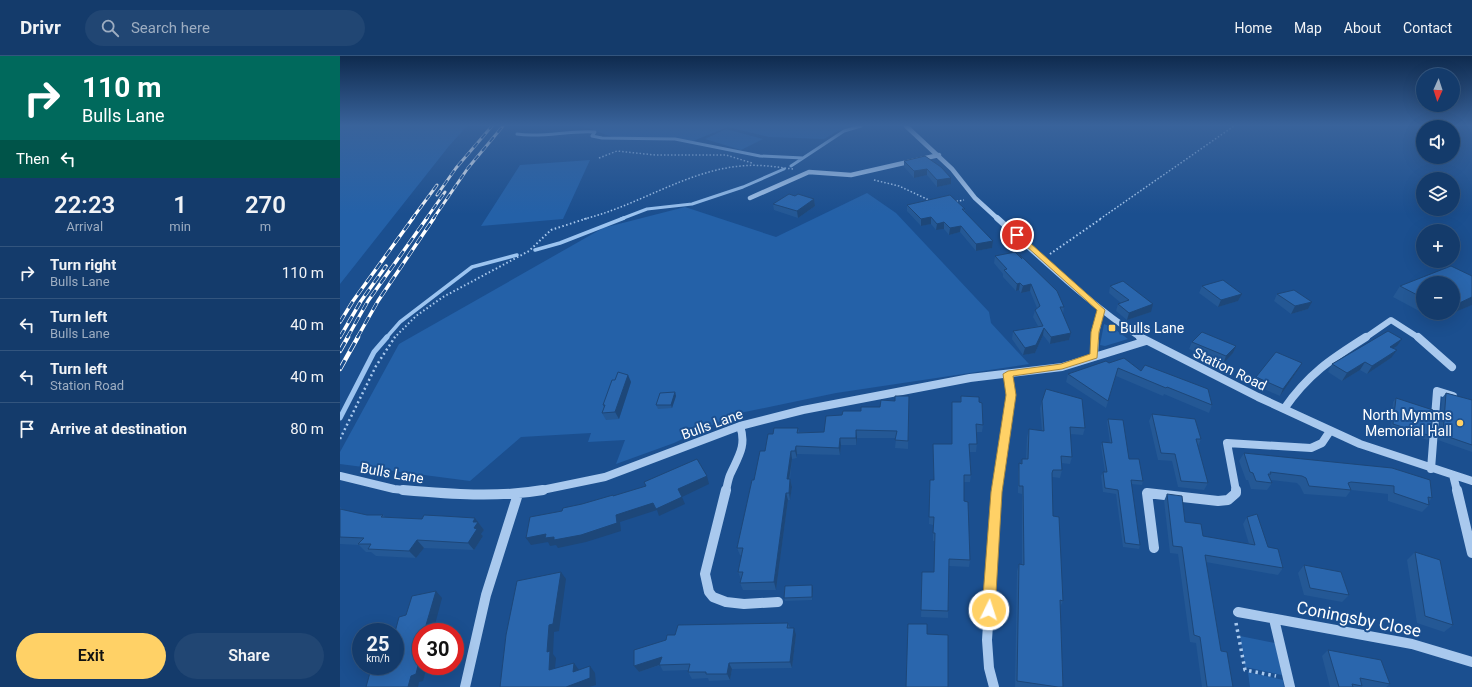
<!DOCTYPE html>
<html lang="en">
<head>
<meta charset="utf-8">
<style>
	body { margin:0; font-family:Roboto,sans-serif; background:#214673; color:#f1f3f6; height:100vh; display:flex; flex-direction:column; font-size:15px; white-space:nowrap }
	* { box-sizing:border-box; margin:0 }
	p { font-size:13px; color:#9dadc1 }
	.icon { flex:none; width:22px; height:22px; fill:none; stroke:currentColor; stroke-width:2; stroke-linecap:round; stroke-linejoin:round }
	.map { position:relative; flex:1; overflow:hidden }
	.details { display:flex; flex-direction:column; background:#143b6b; width:340px }
	.details>* { flex:none }
	.guide { background:#00695c; color:#fff; overflow:hidden }
	.needle { width:26px; rotate:183deg }
	.buttons { position:absolute; left:1076px; top:12px; display:grid; gap:8px }
	.buttons a { display:grid; place-items:center; width:44px; height:44px; border-radius:50%; background:#143b6b; box-shadow:0 4px 16px #0002,0 0 0 1px #33557e; font-size:20px }
	.speed { position:absolute; left:12px; top:567px; display:flex; gap:8px; font-size:20px; font-weight:700; text-align:center }
	.speed>* { display:grid; place-content:center; width:52px; height:52px; border-radius:50%; background:#143b6b; box-shadow:0 4px 16px #0002,0 0 0 1px #33557e; line-height:1 }
	.speed small { font-size:10px; font-weight:400 }
	.speed .limit { border:6px solid #d22; background:#fff; color:#111 }
	.pin { position:absolute; display:grid; place-items:center; width:34px; height:34px; color:#fff; margin:-17px; border:2px solid #fff; border-radius:50%; box-shadow:0 1px 4px #0007 }
	.me { position:absolute; width:44px; margin:-22px; rotate:4deg; stroke-linejoin:round; filter:drop-shadow(0 0 3px #0008) }
	.turn { display:flex; align-items:center; gap:14px; height:84px; padding:0 16px; font-size:18px }
	.turn .icon { width:52px; height:52px; stroke-width:2.5 }
	.turn b { display:block; font-size:28px; line-height:34px }
	.then { display:flex; align-items:center; height:38px; padding:0 16px; background:#0003; gap:8px; font-size:15px }
	.eta { display:flex; justify-content:space-evenly; align-items:center; height:68px; text-align:center }
	.eta b { font-size:24px; font-weight:600; line-height:28px }
	.button { display:flex; gap:8px; margin-top:auto; padding:8px 16px }
	.button a { flex:1; height:46px; border-radius:24px; background:#ffd166; color:#111; font-size:16px; font-weight:600; line-height:46px; text-align:center }
	.button a+a { background:#214673; color:#f1f3f6 }
	ul { padding:0; list-style:none }
	li { display:flex; align-items:center; gap:12px; height:52px; padding:0 16px; border-top:1px solid #33557e }
	li div { flex:1 }
	li b { display:block; font-size:15px }
	li em { font-style:normal }
	header { display:flex; align-items:center; gap:24px; box-sizing:border-box; height:56px; padding:0 20px; background:#143b6b; border-bottom:1px solid #33557e }
	header strong { font-size:19px }
	nav { display:flex; gap:22px; margin-inline-start:auto; font-size:14px }
	.search { width:280px; height:36px; background:#214673; display:flex; align-items:center; gap:10px; box-sizing:border-box; padding:0 14px; border-radius:22px; color:#9dadc1; font-size:15px }
	main { display:flex; flex:1; min-height:0 }
	.map>svg:first-child { display:block }
	.green { fill:#2461a8 }
	.lines { fill:none; stroke-linecap:round; stroke-linejoin:round }
	.stream-far2 { stroke:#9cc4f0; stroke-width:3 }
	.stream-far1 { stroke:#9cc4f0; stroke-width:3.5 }
	.stream { stroke:#9cc4f0; stroke-width:5 }
	.path-far3 { stroke:#a9c9ee; stroke-width:1.5; stroke-dasharray:1.5 2; stroke-linecap:butt }
	.path-far2 { stroke:#a9c9ee; stroke-width:2; stroke-dasharray:1.5 2.5; stroke-linecap:butt }
	.path-far1 { stroke:#a9c9ee; stroke-width:2.5; stroke-dasharray:2 3; stroke-linecap:butt }
	.path { stroke:#a9c9ee; stroke-width:3.5; stroke-dasharray:2.5 4; stroke-linecap:butt }
	.minor-far3 { stroke:#a9c9ee; stroke-width:4.5 }
	.minor-far2 { stroke:#a9c9ee; stroke-width:6 }
	.minor-far1 { stroke:#a9c9ee; stroke-width:8 }
	.minor { stroke:#a9c9ee; stroke-width:10 }
	.rail-far2-casing { stroke:#fff; stroke-width:3 }
	.rail-far1-casing { stroke:#fff; stroke-width:3.5 }
	.rail-casing { stroke:#fff; stroke-width:4.5 }
	.rail-far2 { stroke:#1b4f8f; stroke-width:2; stroke-dasharray:6; stroke-linecap:butt }
	.rail-far1 { stroke:#1b4f8f; stroke-width:2.5; stroke-dasharray:8; stroke-linecap:butt }
	.rail { stroke:#1b4f8f; stroke-width:3; stroke-dasharray:10; stroke-linecap:butt }
	.wall { fill:#245895; fill-rule:evenodd }
	.shaded-wall { fill:#1d4779 }
	.building { fill:#2a66ad; stroke:#1d4779 }
	.route { fill:#ffd166; stroke:#a68842 }
	.poi-dot { fill:#ffd166; stroke:#1b4f8f; stroke-width:1.5 }
	.labels { text-anchor:middle; stroke-width:4; stroke-linejoin:round; paint-order:stroke }
	.poi-label { font-size:14px; fill:#fff; stroke:#1b4f8f; text-anchor:start }
	.street-label { font-size:14px; fill:#fff; stroke:#1b4f8f }
	.near-street-label { font-size:17px; fill:#fff; stroke:#1b4f8f }
</style>
</head>
<body>
<header>
<strong>Drivr</strong>
<div class="search"><svg class="icon" aria-label="search" viewBox="0 0 24 24"><circle cx="10" cy="10" r="6"/><path d="M15 15l6 6"/></svg>Search here</div>
<nav><a>Home</a><a>Map</a><a>About</a><a>Contact</a></nav>
</header>
<main>
<section class="details">
<div class="guide">
<div class="turn"><svg class="icon" aria-label="right" viewBox="0 0 24 24"><path d="M7 20v-9h11M14 6l5 5-5 5"/></svg><div><b>110 m</b>Bulls Lane</div></div>
<div class="then">Then<svg class="icon" aria-label="left" viewBox="0 0 24 24"><path d="M17 20v-9H6M10 6l-5 5 5 5"/></svg></div>
</div>
<div class="eta">
<div><b>22:23</b><p>Arrival</p></div>
<div><b>1</b><p>min</p></div>
<div><b>270</b><p>m</p></div>
</div>
<ul>
<li><svg class="icon" aria-label="right" viewBox="0 0 24 24"><path d="M7 20v-9h11M14 6l5 5-5 5"/></svg><div><b>Turn right</b><p>Bulls Lane</p></div><em>110 m</em></li>
<li><svg class="icon" aria-label="left" viewBox="0 0 24 24"><path d="M17 20v-9H6M10 6l-5 5 5 5"/></svg><div><b>Turn left</b><p>Bulls Lane</p></div><em>40 m</em></li>
<li><svg class="icon" aria-label="left" viewBox="0 0 24 24"><path d="M17 20v-9H6M10 6l-5 5 5 5"/></svg><div><b>Turn left</b><p>Station Road</p></div><em>40 m</em></li>
<li><svg class="icon" aria-label="arrive" viewBox="0 0 24 24"><path d="M6 21V4h12l-3 4 3 4H6"/></svg><div><b>Arrive at destination</b></div><em>80 m</em></li>
</ul>
<div class="button"><a>Exit</a><a>Share</a></div>
</section>
<div class="map">
<svg width="1132" height="631" viewBox="0 0 1132 631">
	<rect width="100%" height="100%" fill="#1b4f8f"/>
	<path class="green" d="M0 70H127L109 90 0 228Z
		M242 70H517L498 75 484 83 429 81 388 71 353 85 308 81 275 82Z
		M386 73 423 83 401 94 365 83Z
		M250 104 223 163 141 170 180 109Z
		M527 137 556 157 649 256 651 267 689 308 496 337 395 358 334 387 276 408 285 384 248 386 251 377 181 381 130 425 0 408V396L59 288 263 172 345 151 436 181Z
		M764 268 769 270 767 271 773 275 776 274 788 283 765 290 760 289Z
		M900 580 935 587 942 619 905 611Z
		M908 616 943 624 944 631H910Z"/>
	<g class="lines">
		<path class="stream-far2" d="M177 78C203 82 229 74 255 76L252 80 262 82 335 83 420 100 463 102
			M451 110 504 75 521 70
			M281 163 307 153 352 148 403 131 444 113"/>
		<path class="stream-far1" d="M195 194 220 187 284 162
			M46 282 60 266 132 211 177 199"/>
		<path class="stream" d="M0 362 34 296 47 281"/>
		<path class="path-far3" d="M259 102 277 95 315 99H386L412 107
			M534 124 559 130 591 145
			M613 146 624 144
			M244 163C298 150 345 115 401 110 419 108 436 111 453 113
			M760 163 894 70"/>
		<path class="path-far2" d="M710 198 762 162
			M54 282 76 260 103 241 189 195 211 174 248 162"/>
		<path class="path-far1" d="M0 383 36 310 55 281"/>
		<path class="path" d="M896 567 905 614 936 620"/>
		<path class="minor-far3" d="M566 70 612 113 635 142 658 163
			M410 142 469 116 511 119 599 99"/>
		<path class="minor-far2" d="M657 162C704 204 749 248 801 282
			M755 282 761 254
			M1025 282 1051 264 1079 282"/>
		<path class="minor-far1" d="M800 281 918 341 1020 388 1132 425
			M1078 281 1112 311
			M754 300 755 281
			M944 353C968 318 991 303 1026 281
			M1091 413 1097 335 1113 340
			M1113 419 1117 435
			M0 420 54 433 74 435
			M197 435 265 421 400 370 463 354 630 322 722 311 806 285
			M386 435C387 430 388 424 390 419 398 401 407 390 400 370
			M657 435 671 339 668 318
			M896 435 887 387 971 392 982 387 990 375"/>
		<path class="minor" d="M63 434C110 438 157 442 203 434
			M386 434 365 518 369 536 373 541 386 546 404 548 438 546
			M1117 434 1132 497
			M814 492 807 437 878 445 888 444 896 437V434
			M898 556 1072 588 1132 606
			M934 563 950 631
			M125 631 146 539 178 438
			M654 631 649 612 647 584 657 434"/>
		<g class="rail-far2-casing">
			<path id="rail-far2" d="M97 139 116 112 152 70
				M72 163 97 129
				M86 163 105 136
				M93 163 128 112 163 70"/>
		</g>
		<g class="rail-far1-casing">
			<path id="rail-far1" d="M0 266 13 245 73 162
				M0 281 21 245 46 210
				M7 282 28 245 87 162
				M17 282 38 245 94 162"/>
		</g>
		<g class="rail-casing">
			<path id="rail" d="M0 295 8 281
				M0 313 18 281"/>
		</g>
		<use href="#rail-far2" class="rail-far2"/>
		<use href="#rail-far1" class="rail-far1"/>
		<use href="#rail" class="rail"/>
	</g>
	<path class="wall" d="M585 100 611 128 597 131 587 119 574 122 564 111V105Z
		M455 140 474 143 475 150 458 162 434 154 433 148Z
		M567 149 625 153V156L653 185 652 192 636 195 620 176 609 179 604 173 596 174 591 168 581 170 567 155Z
		M680 199 724 251 723 259 731 277 729 284 710 288 703 279 695 297 683 299 672 283 673 275 698 270 693 261 695 254 697 252 690 235 681 237 679 234 676 235 663 221V218L654 207 655 200 680 201Z
		M1111 210 1132 220V249L1096 264 1053 241 1060 230ZM1083 227H1113V257H1083Z
		M770 230 811 256 787 264 776 255 778 248 781 247 769 237Z
		M862 230 902 238 898 245 878 251 859 237Z
		M937 238 972 246 968 253 951 258 934 245Z
		M852 286 896 290 893 297 883 308 849 293Z
		M1057 290 1053 293 1051 302 1027 318 1020 314 1002 325 988 316 992 308Z
		M769 307 801 315 872 349 869 357 824 338 823 340 776 320 766 352 726 326 728 318Z
		M962 307 958 314 940 340 912 328 916 321Z
		M288 319 291 326 279 363 266 364 262 357 264 352 263 349 275 324Z
		M335 336 336 340 332 352 318 353 316 349Z
		M1106 337 1132 344V396L1098 384 1102 342Z
		M569 340 568 393 555 392 556 382H517L516 389H501L500 399 457 398V402L452 403 450 423 452 431 450 444H448L436 534H403L400 527 401 523 398 516 402 499H400L397 492 414 424 425 395 433 378 458 372 459 376H484L502 359 540 351 555 345Z
		M621 340 639 346 643 369 642 376H637V388L636 396H629L631 419 630 426H624V445L630 504 629 511 609 510 608 555V562L581 561 582 516H594L595 485H593V469L589 468 590 424H594L593 388H612V346H620Z
		M1056 342 1091 380 1087 384 1051 371 1053 346Z
		M702 345 745 372 743 379 730 378 732 401 730 408 721 407 722 414 720 422 712 421 713 460 723 545 720 551 723 631H675L677 515 679 508 682 509V438L678 437V415L679 407 681 408 682 403H686L687 381 689 373 702 375 700 352Z
		M812 358 861 383 858 390 868 427 864 434 838 431 832 405 818 404 809 365Z
		M768 363 789 403 803 425 802 429 791 428 800 489 799 493 783 491 776 438 763 436 761 420 763 416H765L761 390 762 386 770 387 767 366Z
		M904 397 1052 412 1092 442 1088 446 1089 449 1082 456 1048 445V438L1011 434 1006 441 964 438 960 430 957 427 931 424 932 427 927 434 911 433 908 424H906L899 405Z
		M827 438 845 466 863 480 909 488 903 468 907 461 943 512 938 519 866 506 881 595 893 631H862L856 587 850 586 838 498 830 497 824 445Z
		M0 451 3 454 27 459H43L46 462 82 463 135 462 144 474 141 478 143 480 134 494 84 492 76 502 36 500 31 496H26L19 489 0 488Z
		M1075 496 1113 569 1104 576 1077 567 1067 504Z
		M964 509 1009 539 1002 546 964 539 958 517Z
		M473 533 472 544 445 545 444 542Z
		M448 567 450 572 456 579 452 612 392 613 390 624 369 625 368 622 352 623 348 616 349 614 323 615 320 609 299 616 294 610 335 579Z
		M988 594 1050 628 1046 631H990L982 600Z"/>
	<path class="shaded-wall" d="M587 113V119L574 122V115Z
		M611 122V128L597 131V124Z
		M474 143 475 150 458 162 457 155Z
		M591 161V168L581 170V163Z
		M604 166V173L596 174 597 168Z
		M621 170 620 176 609 179 610 172Z
		M653 185 652 192 636 195V188Z
		M680 227 679 234 676 235 677 228Z
		M691 228 690 235 681 237 683 230Z
		M902 238 898 245 878 251 881 244Z
		M1132 241V249L1096 264 1102 257H1113V250Z
		M972 246 968 253 951 258 955 250Z
		M813 248 811 256 787 264 789 257Z
		M704 272 703 279 695 297 683 299 685 292Z
		M731 277 729 284 710 288 711 281Z
		M1062 283 1057 290 1045 298 1050 291Z
		M896 290 893 297 883 308 886 300Z
		M1057 294 1051 302 1027 318 1032 310Z
		M1025 306 1020 314 1002 325 1007 317Z
		M962 307 958 314 940 340 943 333Z
		M288 319 291 326 279 363 275 356Z
		M335 336 336 340 332 352 331 349Z
		M516 374 517 382 516 389Z
		M500 382 501 389 500 399 499 392Z
		M456 390 457 398V402L455 395Z
		M451 395 452 403 448 431 447 423Z
		M367 420 369 428 342 441 345 448 319 460 317 454 280 466 281 475 246 486 218 492 216 489 210 490 208 486 191 489 186 482 276 459 338 433Z
		M450 423 452 431 450 444 449 437Z
		M446 437 448 444 436 534 434 526Z
		M135 462 144 474 141 478 143 480 134 494 128 487 134 472 133 466Z
		M77 484 84 492 76 502 69 495Z
		M221 516 226 523 219 575 214 576 213 598 216 602 214 621 209 614 207 596 209 569Z
		M472 529 473 533 472 544Z
		M96 535 102 542 93 576H84Z
		M454 572 456 579 452 612 450 606Z
		M81 586V610H87L83 625 79 626 78 631H68Z
		M322 601 325 607 299 616 294 610Z
		M234 607 239 614 233 616Z
		M389 607 392 613 390 624 387 618Z
		M250 610 255 617 256 629 249 631H226Z"/>
	<path class="building" d="M585 100 601 111 611 122 597 124 587 113 574 115 564 105Z
		M449 138 455 140 458 138 474 143 457 155 433 148Z
		M610 139 625 153H622L653 185 636 188 621 170 610 172 604 166 597 168 591 161 581 163 567 149Z
		M675 196 682 203 680 199 717 235 724 251H720L731 277 711 281 704 272 696 289 685 292 673 275 703 270 695 254 700 250 691 228 683 230 680 227 677 228 664 214 667 213 655 200Z
		M1111 210 1132 220V241L1113 250V227H1083V242L1060 230Z
		M883 224 902 238 881 244 862 230Z
		M783 225 813 248 789 257 778 248 789 244 770 230Z
		M954 234 972 246 955 250 937 238Z
		M1048 275 1062 283 1050 291 1057 294 1032 310 1025 306 1007 317 992 308Z
		M862 276 896 290 886 300 852 286Z
		M936 296 962 307 943 333 916 321Z
		M784 302 801 315 805 309 868 333 872 349 827 331 826 332 778 312 768 345 728 318 766 305 769 307Z
		M278 316 288 319 275 356 262 357 265 349H263L272 324H275Z
		M706 333 742 343 745 372 730 371 732 401 721 400 722 414H713L712 417 713 460 719 461 723 545 720 544 723 631H718L677 625 679 508 684 509 683 430H679V407L682 408V403H688L689 373 704 375 702 345Z
		M335 336 331 349H316L320 337Z
		M1106 337 1132 344V389L1103 379Z
		M555 340H569L568 385 555 384 557 375 516 374V382H500L499 392 456 390 455 395H451L447 423H450L449 437H446L434 526 400 527 403 516H398L403 492H397L412 424H414L420 395H425L428 378H433L434 372H458L457 377 484 376 486 360 502 359 503 355H521V351H540L541 344 555 345Z
		M621 340 639 341V346L642 347 643 369 636 368 637 388H629L631 419H624V445L628 446 630 504 609 503 608 555 581 554 582 516H594L595 477H593L594 461H589L590 424H594L593 388H612V346H621Z
		M1056 342 1093 354 1091 380 1053 368Z
		M812 358 855 363 861 383H856L868 427 841 425 835 398 821 397Z
		M768 363 783 364 789 403H799L803 425 791 424 800 489 785 487 778 434 765 432 763 416H767L762 386 772 387Z
		M904 397 1052 412 1090 424 1092 442 1088 441 1089 449 1054 437V430L1011 426 1008 427 1011 434 969 430 966 422 962 420 930 416 931 418H928L932 427 916 425 913 417 910 416Z
		M357 403 367 420 338 433 342 441 316 453 313 447 276 459 277 467 241 479 214 484V481L205 482 206 478 186 482 190 461 222 455 223 452 242 448 273 439V440L306 430 304 426Z
		M827 438 842 440 845 466 861 468 863 480 915 489 907 461 917 458 928 491 938 493 943 512 865 499 881 595 887 596 893 631H867L860 581 854 579 842 491 833 490Z
		M0 453 27 459H43L41 461 82 463 84 459 103 460 135 462 133 466H138L134 472 137 473 128 487 77 484 69 495 28 493 31 488H18L24 482 0 481Z
		M1075 496 1100 504 1113 569 1085 560Z
		M964 509 1001 516 1009 539 970 532Z
		M221 516 213 568 209 569 207 596 210 595 209 614 234 607 233 616 250 610V622L226 631H160L166 579 177 525Z
		M472 529V541L444 542 445 530Z
		M96 535 84 576H81V586L77 602 80 601 76 618 71 620 68 631H26L31 613 43 610H55V576L59 561 66 559 72 540Z
		M448 567 447 572H454L450 606 389 607 387 618H366V616H348L350 608 319 609 322 601 294 610V594L326 584 327 579H335L338 569Z
		M568 568H587V578L608 579V631H566Z
		M988 594 1041 604 1050 628 1020 622 1022 630 1012 628 1013 631H999Z"/>
	<linearGradient id="sky" x2="0" y2="1"><stop stop-color="#0f2b4f"/><stop offset="0.44" stop-color="#39639b"/><stop offset="1" stop-color="#39639b" stop-opacity="0"/></linearGradient>
	<rect width="1132" height="158" fill="url(#sky)"/>
	<path class="route" d="M675 178H680L765 254 759 276 757 302 722 313 673 320 676 339 662 436 655 554 653 558 649 560 644 558 642 554 651 436 666 339 663 318 668 315 721 308 750 298 751 276 757 254 675 180Z"/>
	<g class="poi-dot">
		<rect x="768" y="268" width="8" height="8" rx="2"/>
		<circle cx="1120" cy="367" r="4"/>
	</g>
	<g class="labels">
		<g class="poi-label">
			<text x="780" y="277">Bulls Lane</text>
			<text x="1112" y="364" text-anchor="end">North Mymms<tspan x="1112" dy="16">Memorial Hall</tspan></text>
		</g>
		<g class="street-label">
			<text transform="translate(890 313) rotate(26)" y="5">Station Road</text>
			<text transform="translate(372 368) rotate(-20)" y="5">Bulls Lane</text>
			<text transform="translate(52 417) rotate(10)" y="5">Bulls Lane</text>
		</g>
		<g class="near-street-label">
			<text transform="translate(1019 563) rotate(11)" y="6">Coningsby Close</text>
		</g>
	</g>
</svg>
<div class="buttons">
<a><svg class="needle" viewBox="-14 -14 28 28"><path d="M0-13l5 13h-10z" fill="#e53935"/><path d="M0 13l5-13h-10z" fill="#9dadc1"/></svg></a>
<a><svg class="icon" aria-label="sound" viewBox="0 0 24 24"><path d="M4 9h4l5-4v14l-5-4H4zM17 9q2 3 0 6"/></svg></a>
<a><svg class="icon" aria-label="layers" viewBox="0 0 24 24"><path d="M12 4l9 5-9 5-9-5zM3 14l9 5 9-5"/></svg></a>
<a>+</a>
<a>−</a>
</div>
<div class="speed"><div>25<small>km/h</small></div><div class="limit">30</div></div>
<div class="pin" style="left:677px;top:179px;background:#d93025"><svg class="icon" aria-label="arrive" viewBox="0 0 24 24"><path d="M6 21V4h12l-3 4 3 4H6"/></svg></div>
<svg class="me" style="left:649px;top:554px" viewBox="-20 -20 40 40"><circle r="17" fill="#ffd166" stroke="#fff" stroke-width="3"/><path d="M0-11L8 9 0 5-8 9z" fill="#fff"/></svg>
</div>
</main>
</body>
</html>
